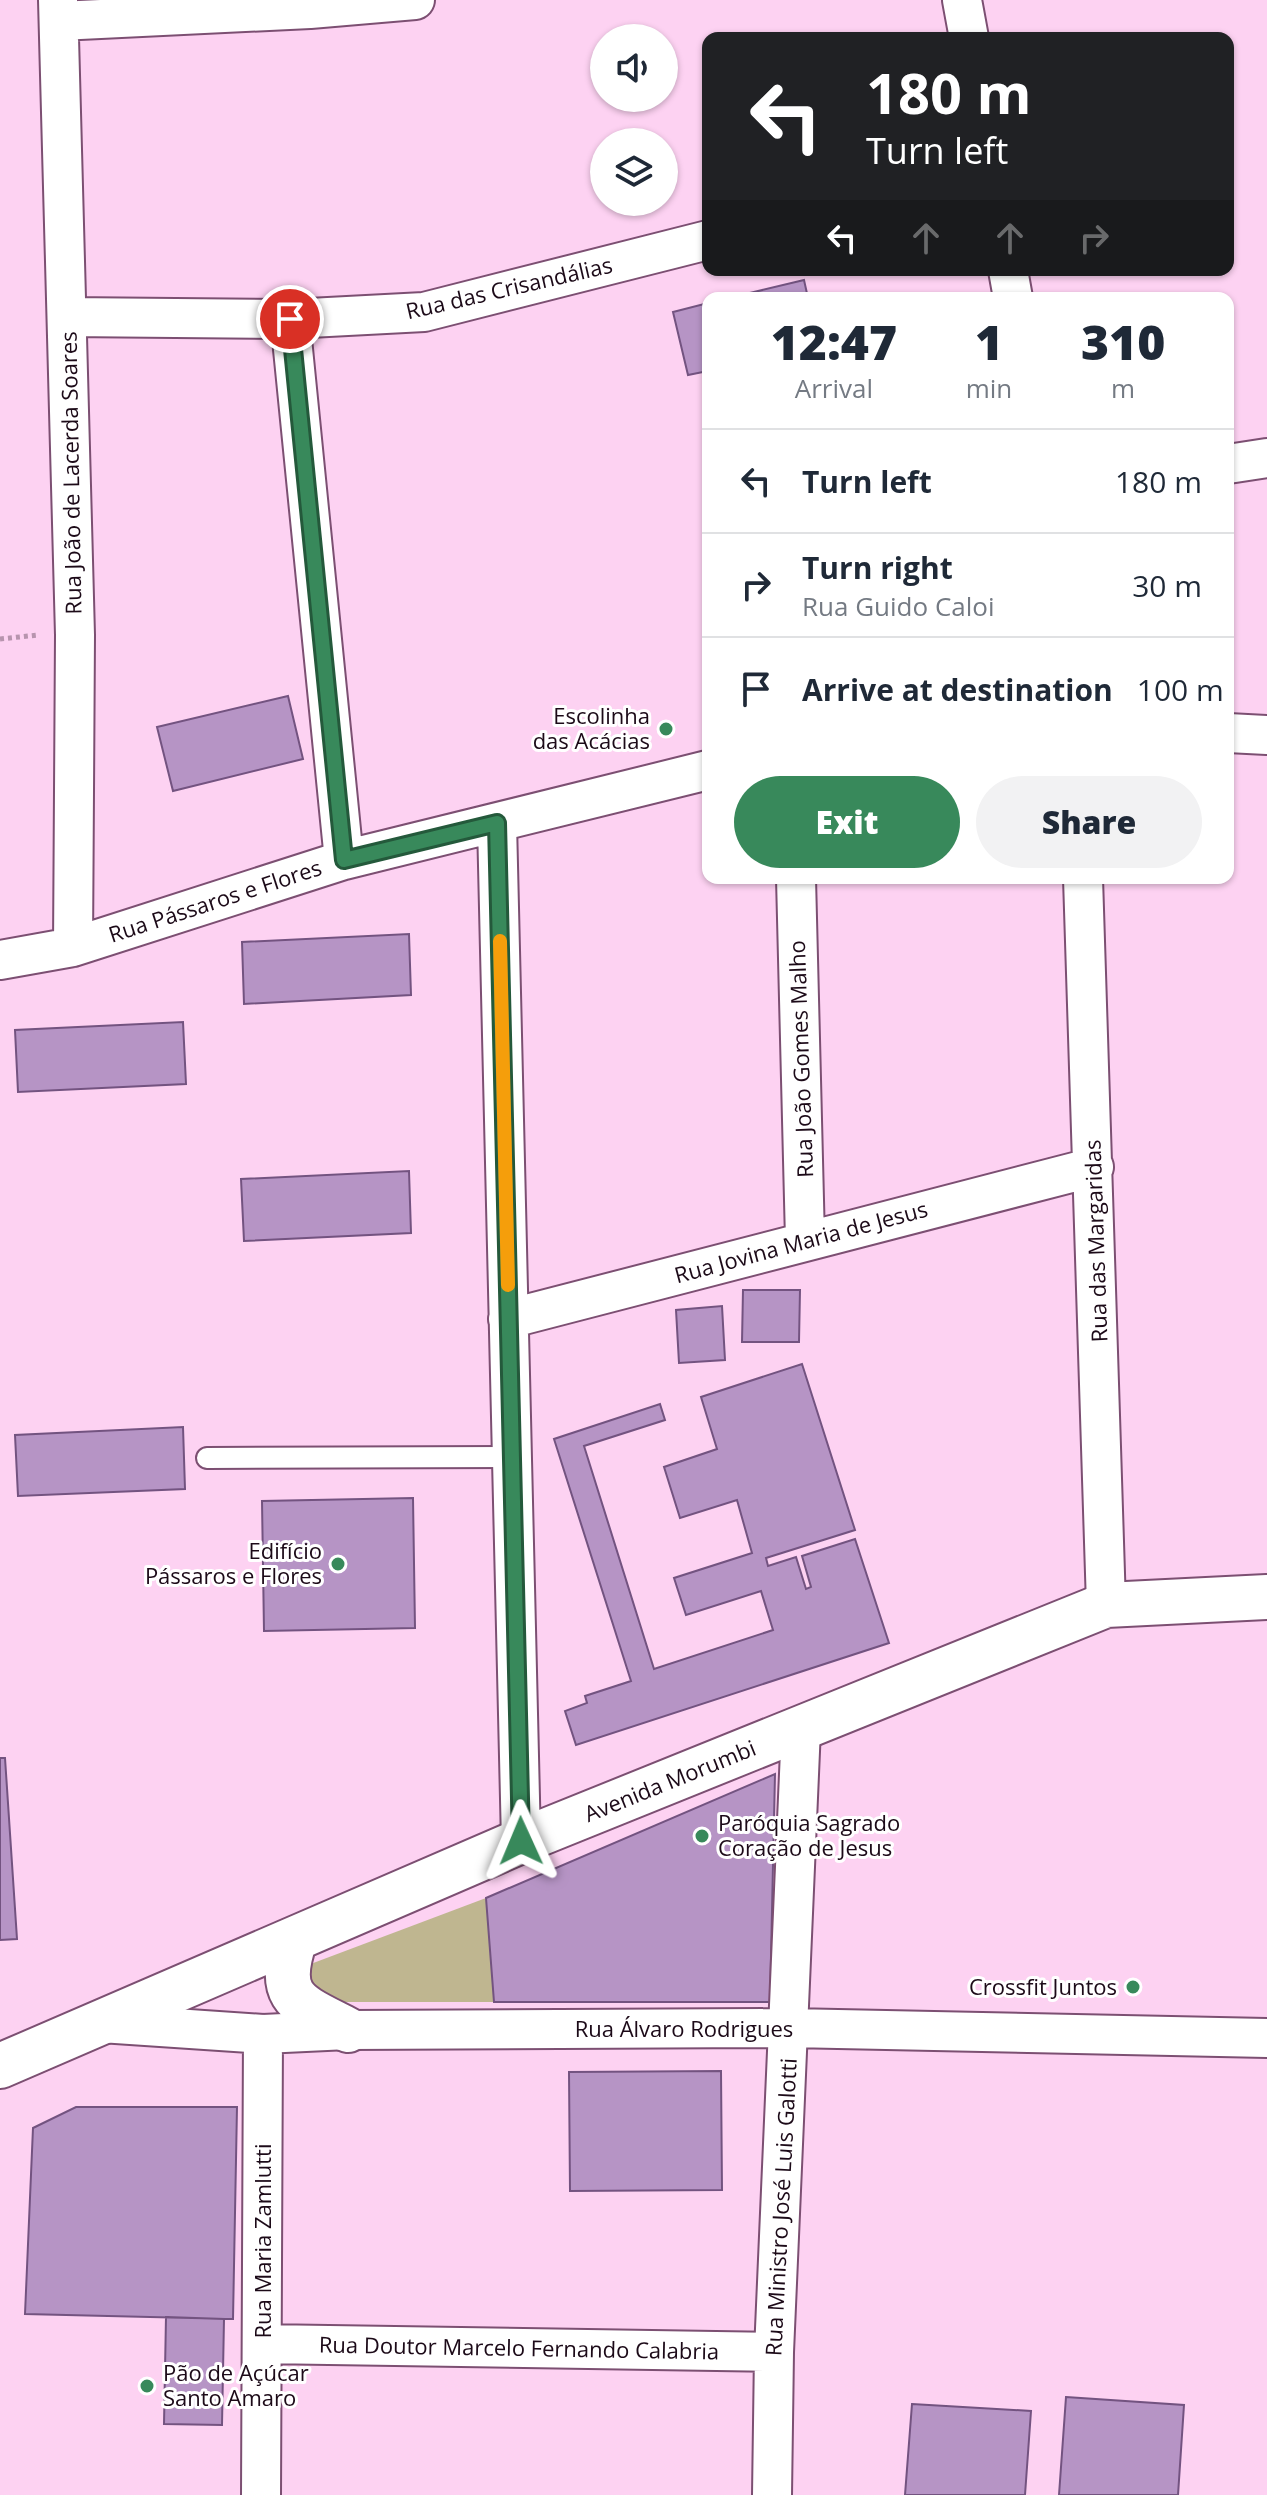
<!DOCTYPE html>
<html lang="en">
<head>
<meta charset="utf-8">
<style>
	body { margin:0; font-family:"Open Sans",sans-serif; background:#f2f2f3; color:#1f2937; height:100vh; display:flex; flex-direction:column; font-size:30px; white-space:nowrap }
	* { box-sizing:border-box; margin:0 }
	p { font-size:26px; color:#747a83 }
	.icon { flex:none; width:44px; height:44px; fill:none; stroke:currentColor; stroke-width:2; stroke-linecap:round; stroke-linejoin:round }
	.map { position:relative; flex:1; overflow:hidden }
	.details { position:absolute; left:702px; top:292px; width:532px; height:592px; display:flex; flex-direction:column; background:#fff; border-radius:16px; box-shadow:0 2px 6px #0004 }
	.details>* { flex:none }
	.hud { position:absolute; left:702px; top:32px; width:532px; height:244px; border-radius:16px; box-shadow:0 2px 6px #0004; background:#202124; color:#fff; overflow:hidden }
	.fabs { position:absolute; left:590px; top:24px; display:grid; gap:16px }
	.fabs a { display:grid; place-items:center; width:88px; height:88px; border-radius:50%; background:#fff; box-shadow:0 2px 6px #0004; font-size:40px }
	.pin { position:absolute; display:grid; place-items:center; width:68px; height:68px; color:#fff; margin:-34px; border:4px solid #fff; border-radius:50%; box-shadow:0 2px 8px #0007 }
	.me { position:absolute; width:88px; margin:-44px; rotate:359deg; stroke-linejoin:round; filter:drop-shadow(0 0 6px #0008) }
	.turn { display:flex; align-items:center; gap:28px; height:168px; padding:0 32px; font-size:36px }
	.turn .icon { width:104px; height:104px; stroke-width:2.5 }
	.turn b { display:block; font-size:56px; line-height:68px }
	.lanes { display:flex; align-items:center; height:76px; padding:0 32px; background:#0003; justify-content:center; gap:40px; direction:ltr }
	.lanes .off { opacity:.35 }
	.eta { display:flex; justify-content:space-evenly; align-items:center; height:136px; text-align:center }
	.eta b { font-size:48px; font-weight:800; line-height:56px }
	.cta { display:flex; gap:16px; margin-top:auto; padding:16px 32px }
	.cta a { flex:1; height:92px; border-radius:48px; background:#38895b; color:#fff; font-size:32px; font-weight:800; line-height:92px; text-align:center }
	.cta a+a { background:#f2f2f3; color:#1f2937 }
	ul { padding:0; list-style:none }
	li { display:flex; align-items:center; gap:24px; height:104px; padding:0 32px; border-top:2px solid #e0e1e3 }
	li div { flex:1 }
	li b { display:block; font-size:30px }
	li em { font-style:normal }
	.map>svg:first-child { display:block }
	.green { fill:#bfb690 }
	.building { fill:#b694c5; stroke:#735380; stroke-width:2 }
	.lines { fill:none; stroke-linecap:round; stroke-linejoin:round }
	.lane-casing { stroke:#7c4f72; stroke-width:24 }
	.street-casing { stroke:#7c4f72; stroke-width:42 }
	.secondary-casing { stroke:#7c4f72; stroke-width:48 }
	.path { stroke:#b794ae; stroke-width:5; stroke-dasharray:4 4; stroke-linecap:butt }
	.lane { stroke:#fff; stroke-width:20 }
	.street { stroke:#fff; stroke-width:38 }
	.secondary { stroke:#fff; stroke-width:44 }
	.route-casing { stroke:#24593b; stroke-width:20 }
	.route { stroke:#38895b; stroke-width:14 }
	.slow { stroke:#f59e0b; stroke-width:14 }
	.poi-dot { fill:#38895b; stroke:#fff; stroke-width:3 }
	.labels { text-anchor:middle; stroke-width:6; stroke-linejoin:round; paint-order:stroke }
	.street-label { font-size:22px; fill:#1c0a18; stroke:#fff }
	.poi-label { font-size:22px; fill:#1c0a18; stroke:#fff; text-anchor:end }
</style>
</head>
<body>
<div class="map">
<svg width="1267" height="2495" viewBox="0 0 1267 2495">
	<rect width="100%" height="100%" fill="#fdd2f2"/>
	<path class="green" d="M486 1898 494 2002H303L300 1968Z"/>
	<path class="building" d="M804 280 808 298H729Z
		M708 303V371L688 375 673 312Z
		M288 696 303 759 173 791 157 727Z
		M409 934 411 995 244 1004 242 942Z
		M183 1022 186 1084 18 1092 15 1030Z
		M409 1171 411 1233 244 1241 241 1179Z
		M743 1290H800L799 1342H742Z
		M722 1306 725 1360 679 1363 676 1310Z
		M802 1364 855 1530 766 1558 768 1566 796 1557 806 1589 811 1587 802 1556 855 1539 889 1643 576 1745 565 1711 587 1703 585 1696 631 1681 554 1439 660 1404 665 1420 584 1446 654 1669 773 1630 761 1591 686 1615 674 1578 752 1553 737 1500 680 1518 664 1467 717 1449 701 1397Z
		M183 1427 185 1489 18 1496 15 1435Z
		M413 1498 415 1628 264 1631 262 1501Z
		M0 1758H5L17 1939 0 1940Z
		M775 1774 770 2002H494L486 1898Z
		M721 2071 722 2190 570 2191 569 2072Z
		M76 2107H237L233 2319 25 2314 33 2128Z
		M166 2317 224 2319 222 2425 164 2424Z
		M1066 2397 1184 2405 1178 2495H1059Z
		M912 2404 1031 2411 1025 2495H905Z"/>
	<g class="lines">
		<g class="lane-casing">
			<path id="lane" d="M207 1458 512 1457"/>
		</g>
		<g class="street-casing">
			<path id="street" d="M58 0 75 635 73 947
				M962 0 969 38
				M59 21 310 9 415 0
				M1008 270 1013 298
				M68 317 290 319 424 312 708 240
				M290 319 344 860
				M1228 464 1267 458
				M1228 733 1267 735
				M497 823 521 1841
				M796 878 805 1240
				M1083 878 1106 1605
				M0 960 73 947 344 860 708 770
				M508 1319 1094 1167
				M101 2023 263 2034 348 2030 790 2028 1267 2038
				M263 2344 774 2352
				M261 2495 263 2034
				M772 2495 774 2352 801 1728"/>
		</g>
		<g class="secondary-casing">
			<path id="secondary" d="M295 1939C275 2000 298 2004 348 2030
				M0 2066 521 1841 1106 1605 1267 1597"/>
		</g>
		<path class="path" d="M0 639 38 635"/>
		<use href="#lane" class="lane"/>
		<use href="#street" class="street"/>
		<use href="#secondary" class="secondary"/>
	</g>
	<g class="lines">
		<g class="route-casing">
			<path id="route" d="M290 319 344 860 497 823 521 1841"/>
		</g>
		<use href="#route" class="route"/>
		<path class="slow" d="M500 941 508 1285"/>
	</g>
	<g class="poi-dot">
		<circle cx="666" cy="729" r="8"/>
		<circle cx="338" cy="1564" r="8"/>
		<circle cx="702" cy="1836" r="8"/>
		<circle cx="1133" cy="1987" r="8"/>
		<circle cx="147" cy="2386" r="8"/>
	</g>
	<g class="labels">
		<g class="street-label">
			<text transform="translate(509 288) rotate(-13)" y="8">Rua das Crisandálias</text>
			<text transform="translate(71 473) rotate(-91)" y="8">Rua João de Lacerda Soares</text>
			<text transform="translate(215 901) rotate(-18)" y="8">Rua Pássaros e Flores</text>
			<text transform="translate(801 1059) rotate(-92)" y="8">Rua João Gomes Malho</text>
			<text transform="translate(1096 1241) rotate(-92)" y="8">Rua das Margaridas</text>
			<text transform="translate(801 1242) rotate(-15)" y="8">Rua Jovina Maria de Jesus</text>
			<text transform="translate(670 1781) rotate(-22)" y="8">Avenida Morumbi</text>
			<text x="684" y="2037">Rua Álvaro Rodrigues</text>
			<text transform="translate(781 2207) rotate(-87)" y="8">Rua Ministro José Luis Galotti</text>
			<text transform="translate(263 2241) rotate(-90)" y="8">Rua Maria Zamlutti</text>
			<text transform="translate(519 2348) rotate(1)" y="8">Rua Doutor Marcelo Fernando Calabria</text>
		</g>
		<g class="poi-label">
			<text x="650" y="724">Escolinha<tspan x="650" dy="25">das Acácias</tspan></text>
			<text x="322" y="1559">Edifício<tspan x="322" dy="25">Pássaros e Flores</tspan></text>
			<text x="718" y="1831" text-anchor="start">Paróquia Sagrado<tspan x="718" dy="25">Coração de Jesus</tspan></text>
			<text x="1117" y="1995">Crossfit Juntos</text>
			<text x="163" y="2381" text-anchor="start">Pão de Açúcar<tspan x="163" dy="25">Santo Amaro</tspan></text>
		</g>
	</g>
</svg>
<div class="fabs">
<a><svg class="icon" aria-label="sound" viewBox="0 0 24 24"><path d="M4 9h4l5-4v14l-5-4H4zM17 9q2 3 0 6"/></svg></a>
<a><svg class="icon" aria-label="layers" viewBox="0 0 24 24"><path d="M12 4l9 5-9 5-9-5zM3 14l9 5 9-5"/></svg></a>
</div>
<div class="pin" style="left:290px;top:319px;background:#d93025"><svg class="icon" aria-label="arrive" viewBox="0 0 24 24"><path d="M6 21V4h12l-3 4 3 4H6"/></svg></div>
<svg class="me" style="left:521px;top:1841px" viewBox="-20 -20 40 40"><path d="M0-17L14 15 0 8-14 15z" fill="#38895b" stroke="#fff" stroke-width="4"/></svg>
<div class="hud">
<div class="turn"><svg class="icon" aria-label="left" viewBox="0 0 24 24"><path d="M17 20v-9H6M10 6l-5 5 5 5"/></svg><div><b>180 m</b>Turn left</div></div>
<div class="lanes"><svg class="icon" aria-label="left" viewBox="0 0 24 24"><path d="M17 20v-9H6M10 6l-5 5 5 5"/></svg><svg class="icon off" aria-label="ahead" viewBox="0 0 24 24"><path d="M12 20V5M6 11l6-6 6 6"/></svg><svg class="icon off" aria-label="ahead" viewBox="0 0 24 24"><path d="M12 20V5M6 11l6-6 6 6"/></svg><svg class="icon off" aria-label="right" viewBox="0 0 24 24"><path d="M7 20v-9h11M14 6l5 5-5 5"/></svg></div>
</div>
<section class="details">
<div class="eta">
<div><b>12:47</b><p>Arrival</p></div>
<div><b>1</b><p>min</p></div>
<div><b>310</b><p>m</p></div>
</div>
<ul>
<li><svg class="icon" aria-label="left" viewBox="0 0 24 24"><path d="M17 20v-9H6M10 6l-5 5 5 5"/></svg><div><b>Turn left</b></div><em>180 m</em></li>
<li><svg class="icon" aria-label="right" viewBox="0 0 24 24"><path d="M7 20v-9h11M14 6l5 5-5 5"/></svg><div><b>Turn right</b><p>Rua Guido Caloi</p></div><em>30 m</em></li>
<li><svg class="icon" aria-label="arrive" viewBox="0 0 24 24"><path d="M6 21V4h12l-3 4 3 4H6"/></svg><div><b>Arrive at destination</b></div><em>100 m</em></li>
</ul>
<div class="cta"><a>Exit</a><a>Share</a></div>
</section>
</div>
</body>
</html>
